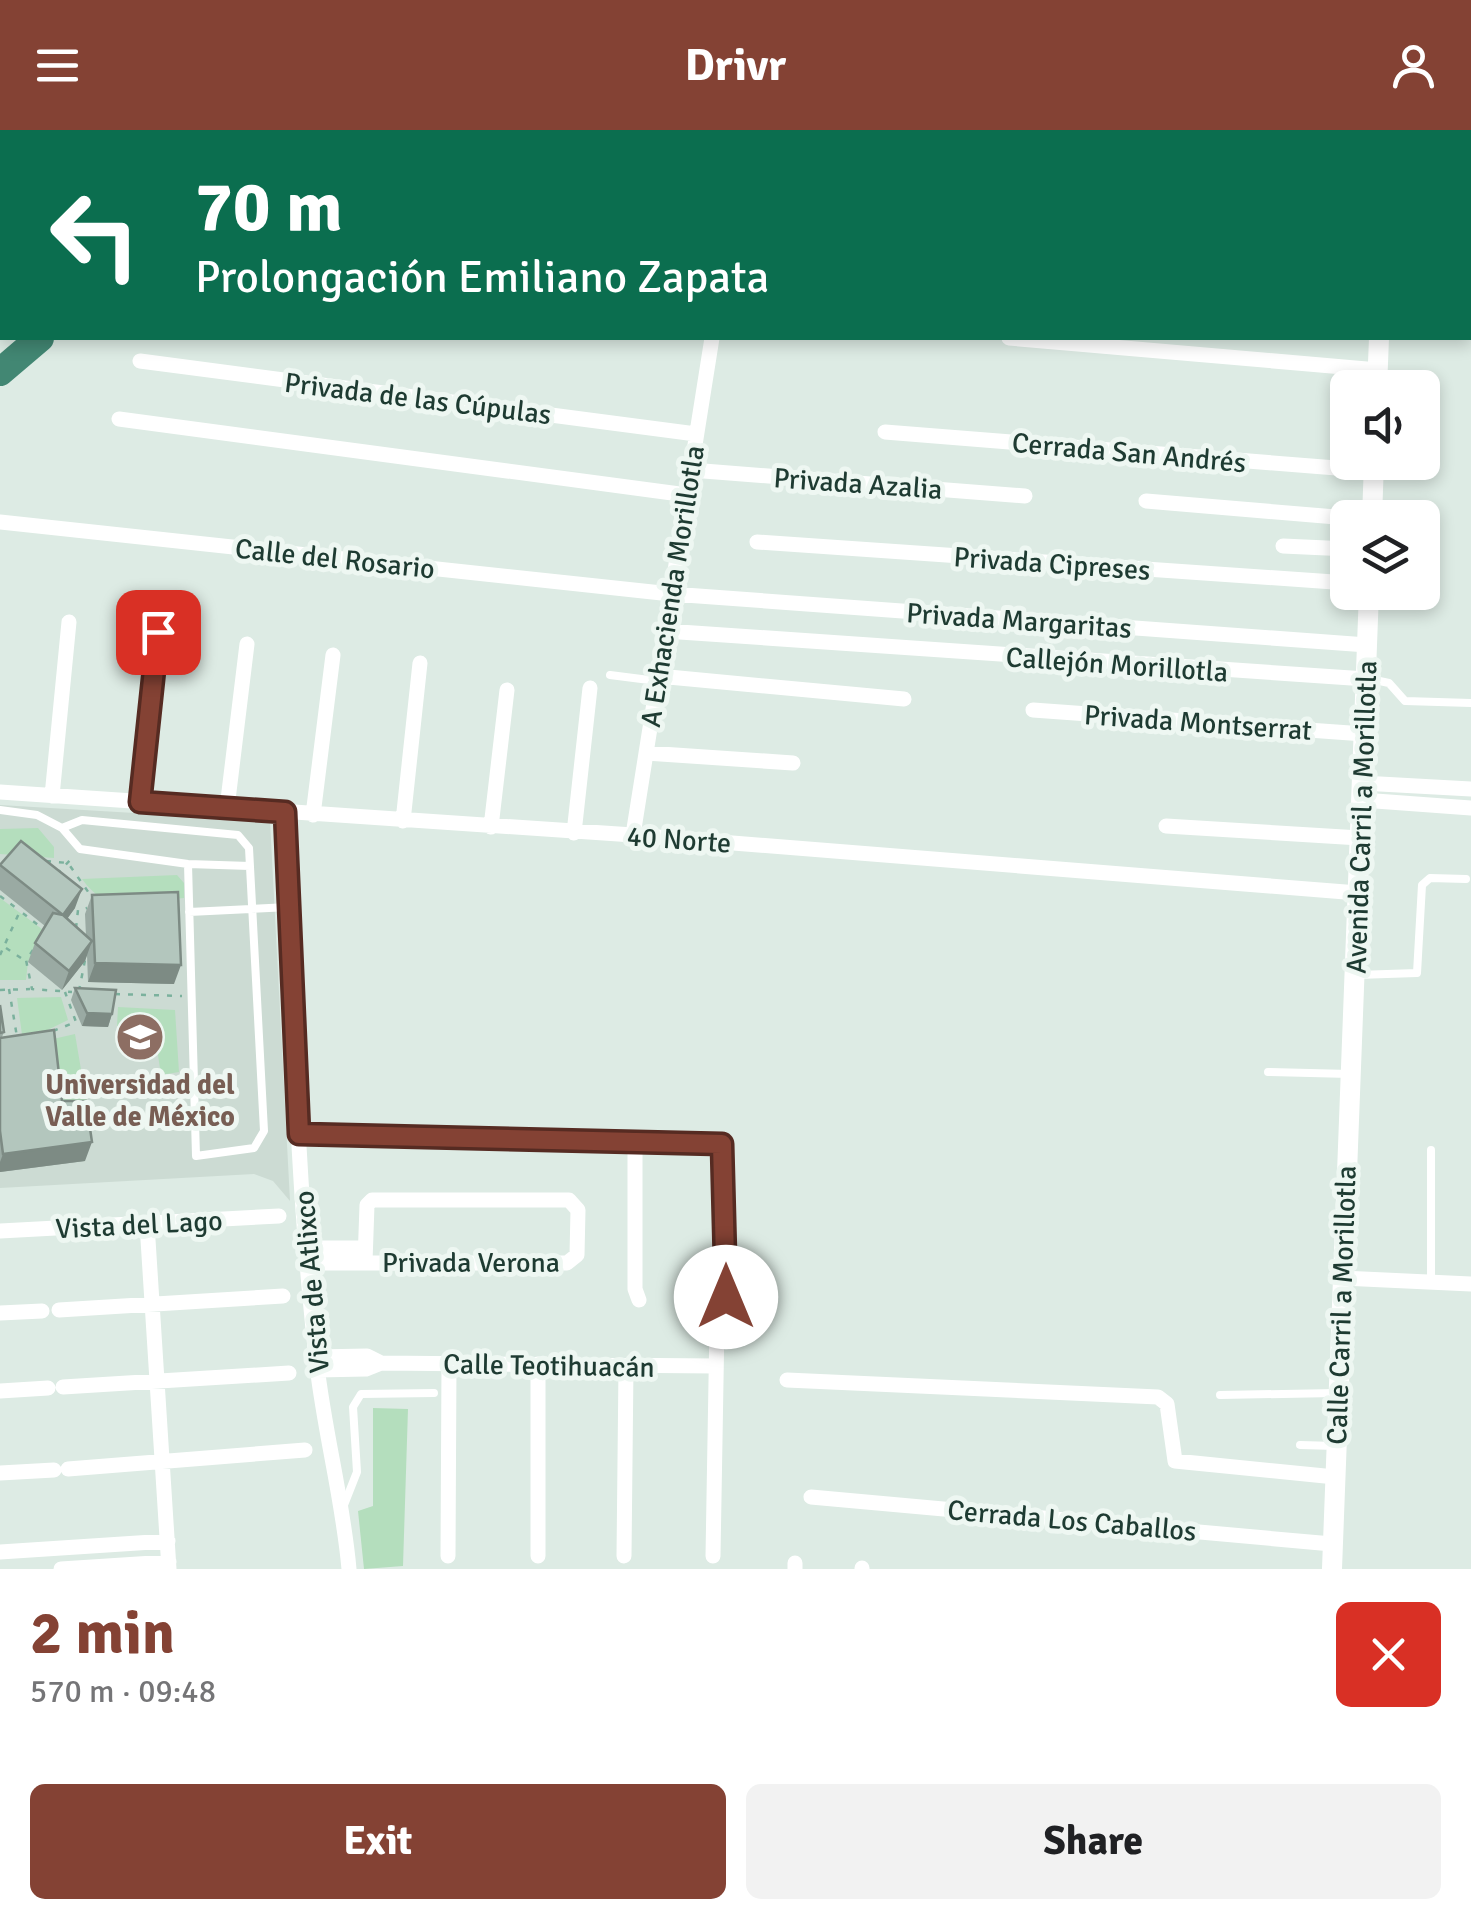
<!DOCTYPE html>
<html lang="en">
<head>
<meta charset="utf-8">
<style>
	body { margin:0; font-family:Signika,sans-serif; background:#f2f2f2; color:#202124; height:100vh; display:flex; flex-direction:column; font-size:38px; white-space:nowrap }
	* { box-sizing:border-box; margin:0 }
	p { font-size:32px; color:#757577 }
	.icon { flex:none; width:55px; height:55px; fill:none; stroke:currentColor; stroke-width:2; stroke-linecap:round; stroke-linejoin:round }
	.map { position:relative; height:1439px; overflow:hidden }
	.panel { display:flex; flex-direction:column; background:#fff; flex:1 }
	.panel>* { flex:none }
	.top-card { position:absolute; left:0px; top:0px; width:1472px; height:210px; box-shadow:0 5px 15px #0003; background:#0b6e4f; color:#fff; overflow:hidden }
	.tools { position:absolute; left:1330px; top:240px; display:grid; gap:20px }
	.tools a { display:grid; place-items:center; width:110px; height:110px; border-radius:15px; background:#fff; box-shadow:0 5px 15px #0003; font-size:50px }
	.pin { position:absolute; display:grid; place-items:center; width:85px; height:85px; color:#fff; margin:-42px; border-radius:20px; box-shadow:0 5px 15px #0006 }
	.me { position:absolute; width:110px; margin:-55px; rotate:0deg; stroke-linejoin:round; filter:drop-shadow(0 0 8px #0008) }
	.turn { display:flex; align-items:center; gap:35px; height:210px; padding:0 30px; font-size:45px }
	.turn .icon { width:130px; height:130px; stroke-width:2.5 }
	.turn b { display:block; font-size:70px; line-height:85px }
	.round { display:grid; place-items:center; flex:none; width:105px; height:105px; border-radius:15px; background:#f2f2f2 }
	.overview { display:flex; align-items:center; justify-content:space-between; height:170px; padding:0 30px }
	h1 { font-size:60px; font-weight:700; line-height:75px; color:#844234 }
	.button { display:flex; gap:20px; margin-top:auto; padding:20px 30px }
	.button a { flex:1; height:115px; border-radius:15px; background:#844234; color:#fff; font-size:40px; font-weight:700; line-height:115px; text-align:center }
	.button a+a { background:#f2f2f2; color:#202124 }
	header { display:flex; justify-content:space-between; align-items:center; height:130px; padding:0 30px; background:#844234; color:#fff; font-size:45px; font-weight:700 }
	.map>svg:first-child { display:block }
	.built { fill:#ccdbd3 }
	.green { fill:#b4debd }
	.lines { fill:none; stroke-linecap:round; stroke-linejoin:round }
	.path { stroke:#7bb19d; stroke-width:2.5; stroke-dasharray:5 8; stroke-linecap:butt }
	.service { stroke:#fff; stroke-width:8 }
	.minor { stroke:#fff; stroke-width:15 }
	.tertiary { stroke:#fff; stroke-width:20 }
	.trunk { stroke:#428773; stroke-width:28 }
	.wall { fill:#9aaaa3 }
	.shaded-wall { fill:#7d8b84 }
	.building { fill:#b3c6bd; stroke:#7d8b84; stroke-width:2.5 }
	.route-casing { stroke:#562b22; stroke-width:25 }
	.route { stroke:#844234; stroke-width:18 }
	.labels { text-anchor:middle; stroke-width:10; stroke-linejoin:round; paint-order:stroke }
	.street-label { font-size:28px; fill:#1e3b32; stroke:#eef7f2 }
	.education-label { font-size:28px; font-weight:bold; fill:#785e54; stroke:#eef7f2 }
</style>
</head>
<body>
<header><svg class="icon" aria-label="menu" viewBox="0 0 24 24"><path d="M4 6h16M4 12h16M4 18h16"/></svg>Drivr<svg class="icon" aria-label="person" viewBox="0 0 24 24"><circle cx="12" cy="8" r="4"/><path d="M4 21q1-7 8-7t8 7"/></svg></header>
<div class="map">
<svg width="1471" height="1439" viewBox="0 0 1471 1439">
	<rect width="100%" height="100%" fill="#ddebe4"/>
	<path class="built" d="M0 675 270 691 290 1071 273 1051 254 1044 0 1058Z"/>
	<path class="green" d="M38 698 54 717V728L0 724V699Z
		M177 745 184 753V768C141 772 110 788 82 749Z
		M0 768 46 802 28 832 26 850H0Z
		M61 867 68 890 23 912 17 868Z
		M118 877 175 880 179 942 161 945 154 899 117 896Z
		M75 904 88 981 59 989 53 909Z
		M373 1278 408 1279 403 1436 364 1439 358 1381 373 1376Z"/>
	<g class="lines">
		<path class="path" d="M185 2 188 0
			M0 181 2 179
			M46 731 68 733 91 766
			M57 744 72 728
			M0 766 19 780
			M76 798 78 780 87 778
			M6 818 24 830
			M33 820 26 830 32 859 72 862
			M0 825 20 781 42 798
			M9 859 17 907
			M0 860 30 859
			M79 861 85 830
			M115 864 182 866
			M53 901 76 892 65 862"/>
		<path class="service" d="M610 545 657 551
			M1370 549 1389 553 1405 571 1471 573
			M0 680 37 685 62 698
			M188 734 196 1026 254 1018 264 1001 249 718 238 705 82 690 62 698 80 719 188 734 250 736
			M189 782 289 777
			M1357 845 1417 843 1422 755 1430 748 1466 749
			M1268 942 1350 944
			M1431 1150V1020
			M1220 1265 1335 1263
			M1300 1315 1336 1316
			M344 1375 357 1342 353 1277 361 1264 434 1263"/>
		<path class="minor" d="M962 0 990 2
			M744 2V0
			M1009 208 1378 240
			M140 231 696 304
			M119 289 687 365
			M885 302 1374 341
			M691 340 1025 366
			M1146 371 1348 388
			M0 392 671 464 1367 515
			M757 412 1348 453
			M1283 416 1348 419
			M665 501 1366 549
			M658 546 904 569
			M1033 580 1364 604
			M646 623 793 633
			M1362 653 1471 659
			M0 662 633 705 1358 763
			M52 666 69 492
			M1362 670 1471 678
			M140 672 159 502
			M227 678 247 514
			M285 683C293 867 296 1053 317 1236 325 1305 343 1370 349 1439
			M313 685 333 525
			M403 691 420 533
			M1166 696 1360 708
			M491 697 507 560
			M574 703 590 558
			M633 705 712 208
			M299 1004 722 1014 726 1167 731 1174
			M635 1010V1159L639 1170
			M147 1094 169 1439
			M0 1101 279 1086
			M308 1118H365
			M309 1133H567L577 1125 578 1080 569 1070H372L367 1075 365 1132
			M1342 1148 1471 1154
			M59 1180 283 1166
			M0 1183 42 1181
			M316 1227 367 1226 381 1233
			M317 1240 366 1239 381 1233 716 1236
			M787 1250 1158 1267 1167 1274 1175 1331 1335 1347
			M63 1257 289 1243
			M0 1261 48 1258
			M68 1339 305 1320
			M0 1343 54 1340
			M811 1367 1332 1414
			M0 1422 168 1411
			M448 1426 449 1233
			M538 1426V1234
			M624 1426 626 1236
			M713 1426 717 1193
			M795 1433V1439
			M61 1439 169 1432
			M862 1439V1438"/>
		<path class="tertiary" d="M1385 2V0
			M1377 258 1379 208
			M1372 388 1374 332
			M1332 1439 1369 462"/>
		<path class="trunk" d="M151 2 153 0
			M242 2 244 0
			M0 145 2 142
			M0 242 40 208"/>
	</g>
	<path class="wall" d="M0 735 75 778 67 789 86 806 85 784 92 765 174 854 88 852 87 825 85 831 62 860 28 832 35 813 45 796 0 760Z
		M75 858 112 884 108 897 82 896 71 870Z
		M0 875 4 902 2 907 62 971 85 1031 0 1042Z"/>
	<path class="shaded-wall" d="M82 759 75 778 56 804 63 785Z
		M92 811 85 831 62 860 69 841Z
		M95 833 181 835 174 854 88 852Z
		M87 883 112 884 108 897 82 896Z
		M92 1012 85 1031 0 1042V1032L3 1024Z"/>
	<path class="building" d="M21 711 82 759 63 785 0 735Z
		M178 762 181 835 95 833 92 765Z
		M53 783 63 785 92 811 69 841 35 813Z
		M75 858 116 860 112 884 87 883Z
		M0 875 4 902 0 903Z
		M54 900 62 971H86L92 1012 3 1024 0 1001V908Z"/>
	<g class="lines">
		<g class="route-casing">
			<path id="route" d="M158 502 140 672 285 682 299 1004 722 1014 726 1167"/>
		</g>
		<use href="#route" class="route"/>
	</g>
	<defs>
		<g id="university-disc" transform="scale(2.5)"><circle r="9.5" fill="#8d6e63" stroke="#eef7f2"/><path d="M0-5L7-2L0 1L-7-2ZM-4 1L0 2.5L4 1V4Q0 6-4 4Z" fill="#fff"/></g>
	</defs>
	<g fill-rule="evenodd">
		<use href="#university-disc" x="140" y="907"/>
	</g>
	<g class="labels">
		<g class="street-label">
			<text transform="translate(418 268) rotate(7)" y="10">Privada de las Cúpulas</text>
			<text transform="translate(1129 322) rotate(5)" y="10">Cerrada San Andrés</text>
			<text transform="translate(858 353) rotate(4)" y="10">Privada Azalia</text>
			<text transform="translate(335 428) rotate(6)" y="10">Calle del Rosario</text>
			<text transform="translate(1052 433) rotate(4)" y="10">Privada Cipreses</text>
			<text transform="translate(672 456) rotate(-81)" y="10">A Exhacienda Morillotla</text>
			<text transform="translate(1019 490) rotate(4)" y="10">Privada Margaritas</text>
			<text transform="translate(1117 534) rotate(4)" y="10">Callejón Morillotla</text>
			<text transform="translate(1198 592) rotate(4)" y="10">Privada Montserrat</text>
			<text transform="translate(1361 687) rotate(-88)" y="10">Avenida Carril a Morillotla</text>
			<text transform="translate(679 709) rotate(4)" y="10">40 Norte</text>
			<text transform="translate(139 1094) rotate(-3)" y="10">Vista del Lago</text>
			<text x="471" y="1142">Privada Verona</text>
			<text transform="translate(311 1152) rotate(-95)" y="10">Vista de Atlixco</text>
			<text transform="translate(1341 1175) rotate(-88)" y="10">Calle Carril a Morillotla</text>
			<text transform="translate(549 1235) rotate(1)" y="10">Calle Teotihuacán</text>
			<text transform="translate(1072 1390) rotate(5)" y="10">Cerrada Los Caballos</text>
		</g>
		<g class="education-label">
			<text x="140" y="964">Universidad del<tspan x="140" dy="32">Valle de México</tspan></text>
		</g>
	</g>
</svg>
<div class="tools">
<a><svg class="icon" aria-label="sound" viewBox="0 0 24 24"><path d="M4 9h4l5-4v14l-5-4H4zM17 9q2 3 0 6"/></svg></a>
<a><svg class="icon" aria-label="layers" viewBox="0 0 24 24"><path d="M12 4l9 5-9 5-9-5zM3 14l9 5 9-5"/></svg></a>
</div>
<div class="pin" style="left:158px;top:502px;background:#d93025"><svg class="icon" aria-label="arrive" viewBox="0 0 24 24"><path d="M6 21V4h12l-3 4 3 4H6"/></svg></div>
<svg class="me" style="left:726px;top:1167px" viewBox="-20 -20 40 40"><circle r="19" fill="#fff"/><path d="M0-13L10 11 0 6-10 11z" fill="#844234"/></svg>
<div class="top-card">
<div class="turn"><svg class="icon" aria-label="left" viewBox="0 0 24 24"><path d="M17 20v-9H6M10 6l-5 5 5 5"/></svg><div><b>70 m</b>Prolongación Emiliano Zapata</div></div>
</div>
</div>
<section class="panel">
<div class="overview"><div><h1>2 min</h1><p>570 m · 09:48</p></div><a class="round" style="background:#d93025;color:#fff"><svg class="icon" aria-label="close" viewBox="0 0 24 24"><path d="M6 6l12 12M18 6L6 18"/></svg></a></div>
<div class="button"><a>Exit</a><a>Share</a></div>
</section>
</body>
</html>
